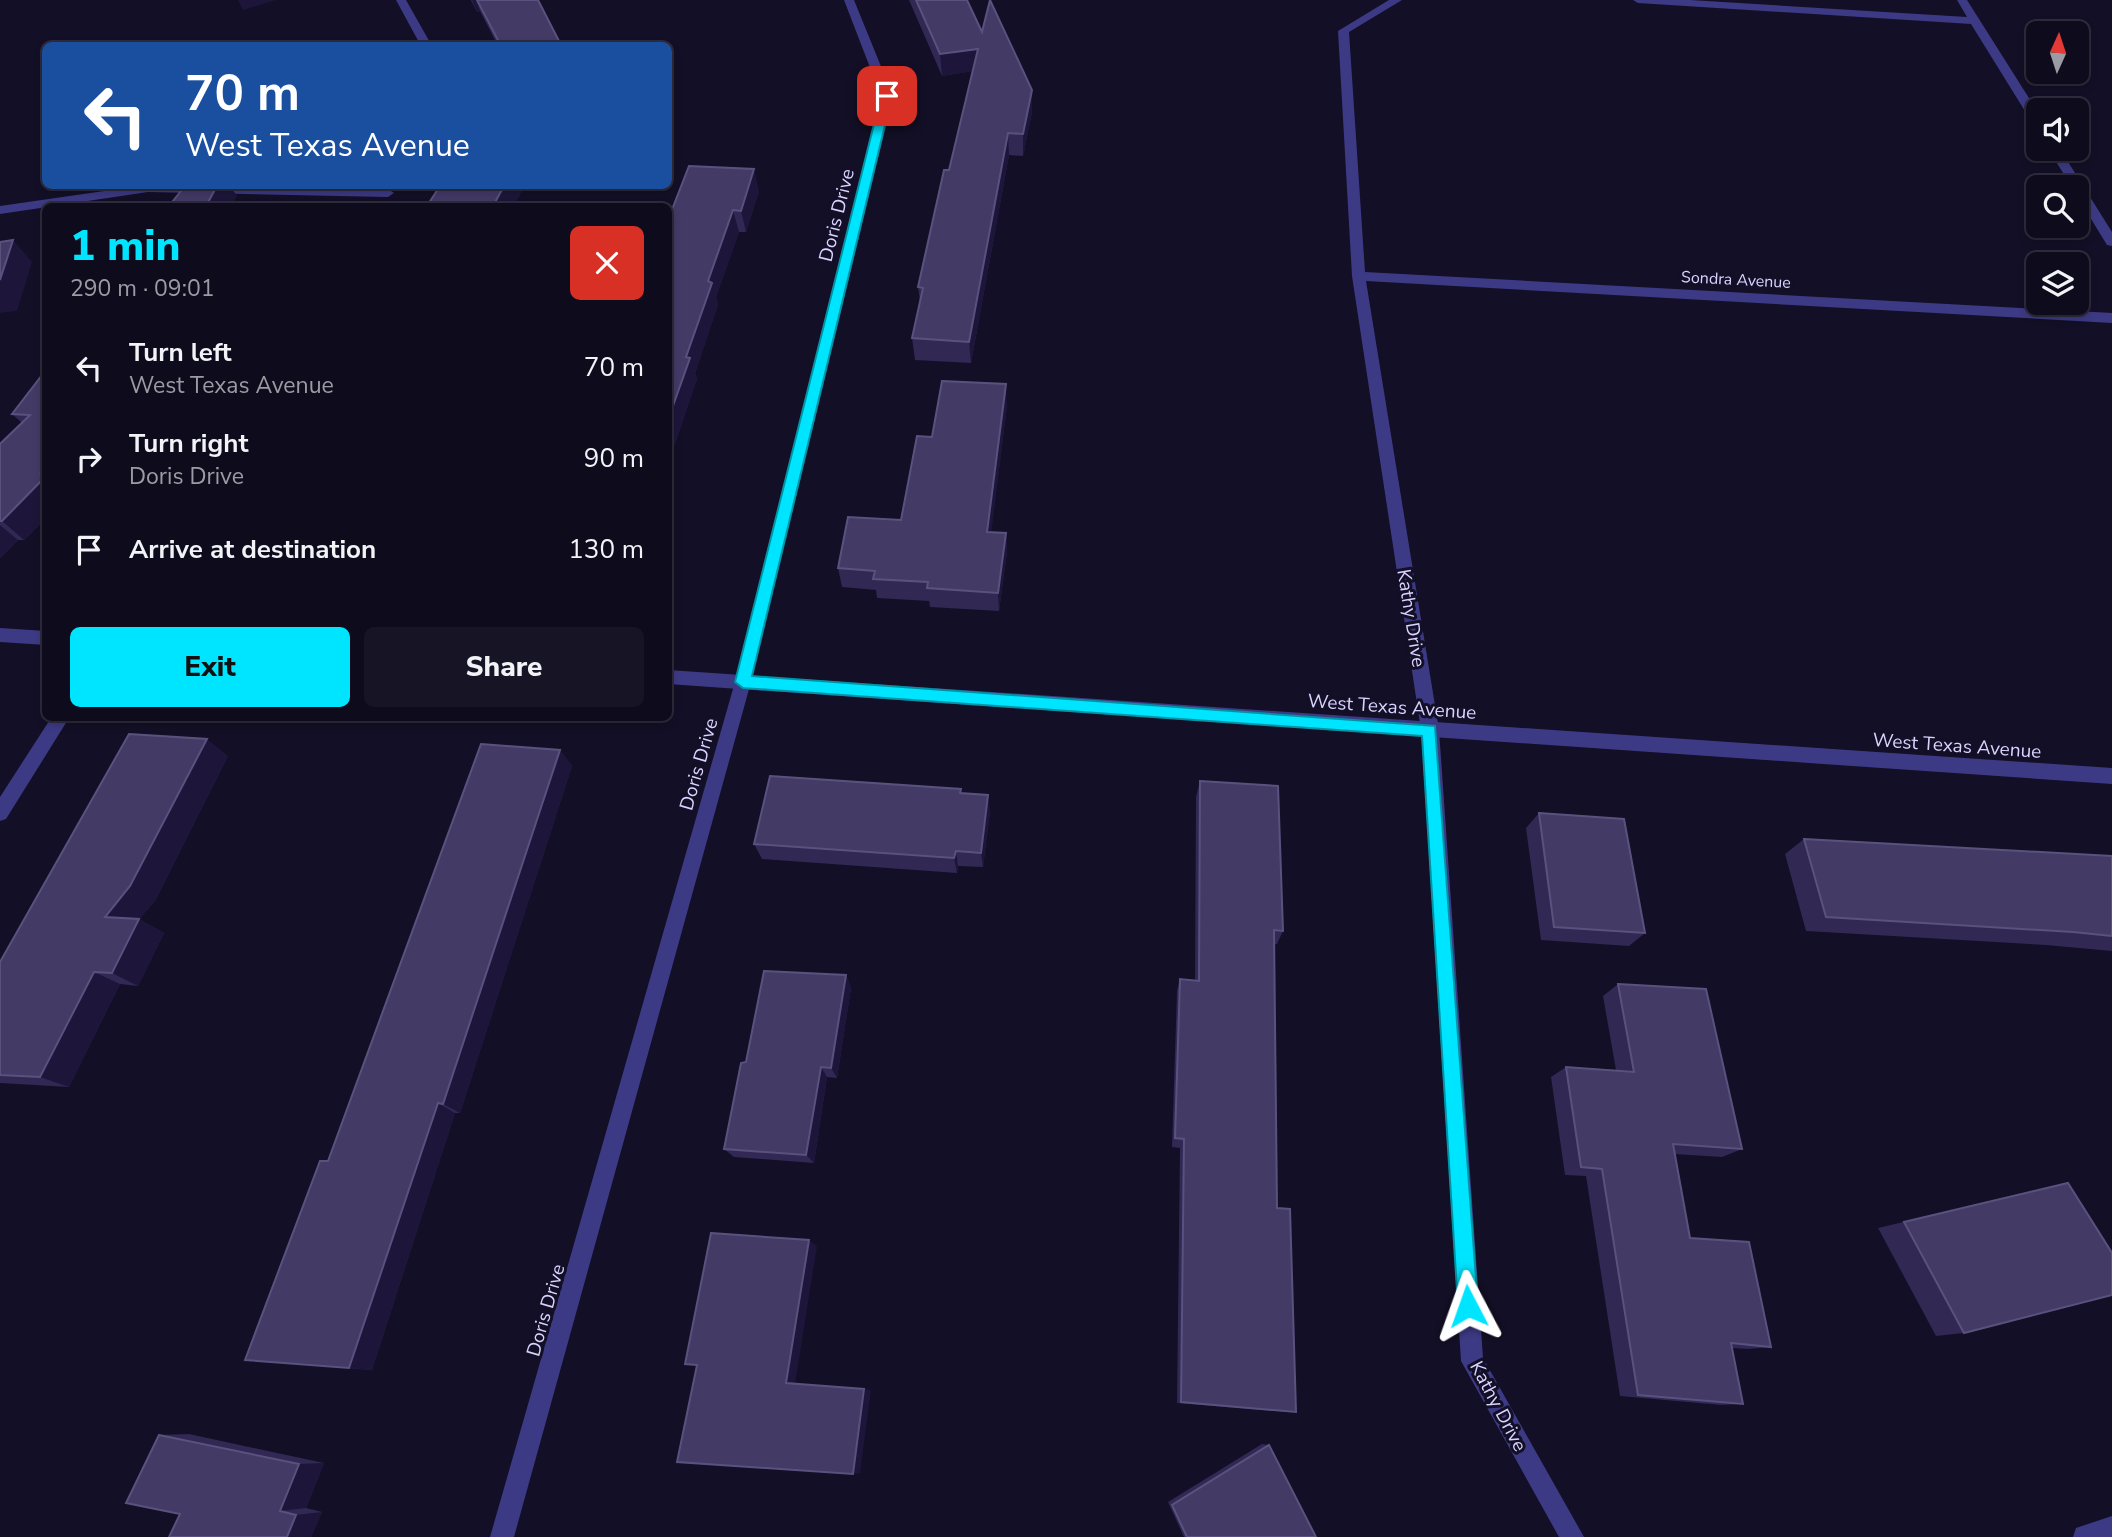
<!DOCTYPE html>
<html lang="en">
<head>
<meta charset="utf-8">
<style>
	body { margin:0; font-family:"Nunito Sans",sans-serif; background:#171425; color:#f1f3f6; height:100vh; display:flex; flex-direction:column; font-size:26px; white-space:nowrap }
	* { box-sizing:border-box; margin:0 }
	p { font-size:23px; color:#9b9ba3 }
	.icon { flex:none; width:38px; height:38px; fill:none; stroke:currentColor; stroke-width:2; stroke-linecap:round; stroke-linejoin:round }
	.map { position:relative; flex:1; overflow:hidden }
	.sheet { position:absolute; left:42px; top:203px; width:630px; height:518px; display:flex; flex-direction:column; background:#0e0b1c; border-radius:10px; box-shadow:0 4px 10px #0003,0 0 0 2px #2e2b3b }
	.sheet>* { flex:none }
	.hud { position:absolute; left:42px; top:42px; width:630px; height:147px; border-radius:10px; box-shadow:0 4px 10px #0003,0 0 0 2px #2e2b3b; background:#1a4fa0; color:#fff; overflow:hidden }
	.needle { width:46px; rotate:3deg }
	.buttons { position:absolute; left:2026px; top:21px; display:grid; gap:14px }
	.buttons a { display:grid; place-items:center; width:63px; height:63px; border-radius:10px; background:#0e0b1c; box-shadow:0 4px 10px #0003,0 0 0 2px #2e2b3b; font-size:35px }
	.pin { position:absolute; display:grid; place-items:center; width:60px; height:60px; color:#fff; margin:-30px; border-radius:14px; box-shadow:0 4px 10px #0006 }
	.me { position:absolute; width:77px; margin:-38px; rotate:356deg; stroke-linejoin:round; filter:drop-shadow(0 0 5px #0008) }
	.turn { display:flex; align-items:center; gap:24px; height:147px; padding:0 28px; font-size:32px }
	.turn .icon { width:91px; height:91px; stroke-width:2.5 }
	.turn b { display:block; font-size:49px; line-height:60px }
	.round { display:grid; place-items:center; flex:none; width:74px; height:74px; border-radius:10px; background:#171425 }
	.head { display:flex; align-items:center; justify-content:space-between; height:119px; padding:0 28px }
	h1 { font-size:42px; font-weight:800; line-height:52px; color:#00e5ff }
	.button { display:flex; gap:14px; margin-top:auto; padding:14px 28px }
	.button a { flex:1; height:80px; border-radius:10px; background:#00e5ff; color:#111; font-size:28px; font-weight:800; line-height:80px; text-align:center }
	.button a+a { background:#171425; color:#f1f3f6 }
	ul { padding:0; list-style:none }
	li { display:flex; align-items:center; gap:21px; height:91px; padding:0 28px }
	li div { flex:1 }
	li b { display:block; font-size:26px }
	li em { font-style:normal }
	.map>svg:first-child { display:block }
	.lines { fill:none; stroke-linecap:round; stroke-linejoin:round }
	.minor { fill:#3d3a85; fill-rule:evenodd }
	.tertiary { fill:#3d3a85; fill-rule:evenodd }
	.wall { fill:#312854 }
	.shaded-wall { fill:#1d163a }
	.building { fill:#433a66; stroke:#5a527e; stroke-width:2 }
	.route { fill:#00e5ff; stroke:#0095a6; stroke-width:2 }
	.labels { text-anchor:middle; stroke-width:6; stroke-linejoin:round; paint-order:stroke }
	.far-street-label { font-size:16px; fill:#d9d4ff; stroke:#130f26 }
	.street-label { font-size:19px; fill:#d9d4ff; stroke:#130f26 }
</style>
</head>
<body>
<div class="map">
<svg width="2112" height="1537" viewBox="0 0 2112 1537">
	<rect width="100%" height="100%" fill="#130f26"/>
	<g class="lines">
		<path class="minor" d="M396 0H406L432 46H421Z
			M844 0H854L893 96 751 682 514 1537H490L735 682 881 96Z
			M1389 0H1402L1349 32 1365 272 2112 313V323L1366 281 1439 730 1483 1358 1584 1537H1559L1461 1361 1421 730 1352 276 1338 31Z
			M1633 0H1690L1967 17 1957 0H1967L2039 114V127L2033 124 1971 24 1638 3Z
			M2048 149H2060L2112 232V246L2107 245 2077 196V187H2072Z
			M139 186 388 189 394 193 388 197 148 192 0 214V206Z
			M51 718H69L6 819 0 821V797Z
			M2112 1516V1537H2073L2076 1528Z"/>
		<path class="tertiary" d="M0 628 46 631V645L0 642Z
			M668 670 2112 768V784L668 684Z"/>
	</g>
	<path class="wall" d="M471 0H538L561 46H498L480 11 477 12Z
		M909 0H967L982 32 1032 90V112L1023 156 1009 155 971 363 915 360 912 338 920 301 918 287 949 170 972 71 942 76Z
		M689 166 759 191 746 232H739L716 297 718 304 695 373 697 379 668 464Z
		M46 370V518L24 540H18L0 558V444L22 423 12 414Z
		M1007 405 991 532 1006 533 1007 552 999 611 930 607 929 601 877 598 876 590 842 587 838 568 901 520 932 437Z
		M560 750 572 766 460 1113H455L372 1370 245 1360 328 1161Z
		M228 756 155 901 139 919 164 933 138 986 120 984 69 1087 0 1083V962Z
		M1200 781 1283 931 1277 944H1274L1277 1208 1296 1412H1289L1177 1403 1180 1148 1172 1147 1177 991 1180 979 1195 980 1196 797Z
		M962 793 990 811 983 867 958 866 957 873 762 859 754 844Z
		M1539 813 1645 933 1629 946 1541 940 1526 828Z
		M1804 839 2112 856V951L2046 945 1806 931 1785 854Z
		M846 975 851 988 837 1078 827 1077 814 1163 734 1157 724 1149 746 1062Z
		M1618 984 1742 1149 1722 1157 1674 1154 1690 1238 1771 1347 1748 1349 1732 1348 1743 1404 1721 1405 1620 1396 1586 1176 1565 1175 1551 1077 1566 1067 1616 1070 1603 996Z
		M2068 1183 1964 1333 1936 1336 1878 1228Z
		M189 1434 324 1463 306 1508 322 1512 311 1537 180 1514 159 1435Z
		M1262 1444 1269 1445 1316 1537H1184L1168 1502Z"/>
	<path class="shaded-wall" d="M238 0H276L243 10Z
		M472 0H476L480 11 477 12Z
		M978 49 979 70 942 76 940 54Z
		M1032 90V112L1023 156V134Z
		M1008 133 1009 155 971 363 969 342Z
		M754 169 759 191 746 232 741 211Z
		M217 186H230L237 196 232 206H206Z
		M504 186H525L514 206H493Z
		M733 210 739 232 716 297 718 304 695 373 697 379 668 464V420L708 281Z
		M13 240 32 262 17 311 0 313V280Z
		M1006 384 1007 405 989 551 987 532Z
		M46 467V518L24 540 2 521Z
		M0 525 18 540 0 558Z
		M1006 533 1007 552 999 611 998 593Z
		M207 739 228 756 155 901 130 930 105 917Z
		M560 750 572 766 460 1113 443 1104Z
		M988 795 990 811 983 867 981 853Z
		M956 851 958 866 957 873 954 858Z
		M139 919 164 933 138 986 112 973Z
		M94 972 120 984 69 1087 40 1077Z
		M846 975 851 988 837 1078 831 1068Z
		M821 1067 827 1077 814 1163 806 1155Z
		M438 1103 455 1113 372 1370 349 1368Z
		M809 1240 817 1246 795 1384 786 1383Z
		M864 1389 871 1390 860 1473 853 1474Z
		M324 1463 306 1508 280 1511 299 1464Z
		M322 1512 311 1537H287L296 1515Z"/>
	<path class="building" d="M477 0H538L559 41V46H501Z
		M916 0H967L982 32 990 0 1032 90 1023 134 1008 133 969 342 912 338 923 288 918 287 944 170H949L978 49 940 54Z
		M689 166 754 169 741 211 733 210 708 281 712 283 686 357 690 358 668 420V220Z
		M185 186H217L206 206H169Z
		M440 186H504L493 206H427Z
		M13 240 0 280V242Z
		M46 370V467L41 473H46V476L2 521H0V444L30 415 12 414Z
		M942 381 1006 384 987 532 1006 533 998 593 927 588 928 582 873 579 875 571 838 568 848 517 901 520 917 436 932 437Z
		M129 734 207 739 130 886 105 917 139 919 112 973 94 972 40 1077 0 1075V962Z
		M481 744 560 750 443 1104 438 1103 349 1368 245 1360 320 1161H328Z
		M770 776 961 789 960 793 988 795 981 853 956 851 954 858 754 844Z
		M1200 781 1278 786 1283 931 1274 930 1277 1208 1290 1209 1296 1412 1181 1402 1184 1139 1175 1138 1180 979 1199 981Z
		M1539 813 1624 819 1645 933 1554 927Z
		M1804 839 2112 856V936L2073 932 1826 917Z
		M764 971 846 975 831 1068 821 1067 806 1155 724 1149 741 1063 746 1062Z
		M1618 984 1706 989 1742 1149 1673 1144 1690 1238 1749 1242 1771 1347 1731 1343 1743 1404 1638 1395 1602 1169 1581 1167 1566 1067 1634 1072Z
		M2068 1183 2112 1253V1295L1964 1333 1904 1222Z
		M711 1233 809 1240 786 1383 864 1389 853 1474 677 1462 697 1365 685 1364Z
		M159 1435 299 1464 280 1511 296 1515 287 1537H169L180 1514 126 1503Z
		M1269 1445 1316 1537H1187L1172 1505Z"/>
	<path class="route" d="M887 93 892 96 752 676 1435 726 1478 1306 1475 1313 1468 1316 1461 1313 1458 1306 1422 736 743 688 735 682 881 96Z"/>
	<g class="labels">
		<g class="far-street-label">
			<text transform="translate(1736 279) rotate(3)" y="6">Sondra Avenue</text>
		</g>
		<g class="street-label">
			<text transform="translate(836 215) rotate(-76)" y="7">Doris Drive</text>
			<text transform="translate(1412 618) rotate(81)" y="7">Kathy Drive</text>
			<text transform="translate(1392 706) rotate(4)" y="7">West Texas Avenue</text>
			<text transform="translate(1957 745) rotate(4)" y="7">West Texas Avenue</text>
			<text transform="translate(698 764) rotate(-74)" y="7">Doris Drive</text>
			<text transform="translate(545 1310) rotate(-74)" y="7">Doris Drive</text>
			<text transform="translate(1499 1406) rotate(62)" y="7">Kathy Drive</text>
		</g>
	</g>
</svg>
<div class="buttons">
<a><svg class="needle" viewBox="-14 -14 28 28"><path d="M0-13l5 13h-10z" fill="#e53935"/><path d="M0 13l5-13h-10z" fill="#9b9ba3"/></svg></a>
<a><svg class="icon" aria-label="sound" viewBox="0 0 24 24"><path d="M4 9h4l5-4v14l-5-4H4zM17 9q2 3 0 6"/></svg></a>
<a><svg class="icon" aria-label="search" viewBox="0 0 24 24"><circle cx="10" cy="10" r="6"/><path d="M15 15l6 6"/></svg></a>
<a><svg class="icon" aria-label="layers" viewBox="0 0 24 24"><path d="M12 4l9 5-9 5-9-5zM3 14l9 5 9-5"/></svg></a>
</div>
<div class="pin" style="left:887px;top:96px;background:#d93025"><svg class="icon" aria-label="arrive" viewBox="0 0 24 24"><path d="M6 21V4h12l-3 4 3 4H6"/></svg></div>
<svg class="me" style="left:1468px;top:1306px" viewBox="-20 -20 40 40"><path d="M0-17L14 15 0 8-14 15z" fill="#00e5ff" stroke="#fff" stroke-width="4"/></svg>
<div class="hud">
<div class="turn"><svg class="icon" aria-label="left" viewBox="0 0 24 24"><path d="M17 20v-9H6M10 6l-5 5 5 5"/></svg><div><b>70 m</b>West Texas Avenue</div></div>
</div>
<section class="sheet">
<div class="head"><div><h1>1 min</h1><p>290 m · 09:01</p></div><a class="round" style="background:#d93025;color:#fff"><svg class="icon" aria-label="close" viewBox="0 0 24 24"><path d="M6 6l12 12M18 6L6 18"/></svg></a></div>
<ul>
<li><svg class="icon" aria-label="left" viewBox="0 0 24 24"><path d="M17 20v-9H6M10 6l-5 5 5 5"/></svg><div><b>Turn left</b><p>West Texas Avenue</p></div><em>70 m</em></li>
<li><svg class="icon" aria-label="right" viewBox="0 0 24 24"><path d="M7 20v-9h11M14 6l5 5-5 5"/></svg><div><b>Turn right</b><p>Doris Drive</p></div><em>90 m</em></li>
<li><svg class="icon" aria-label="arrive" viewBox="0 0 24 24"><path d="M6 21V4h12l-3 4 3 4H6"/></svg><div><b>Arrive at destination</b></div><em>130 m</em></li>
</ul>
<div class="button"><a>Exit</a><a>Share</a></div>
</section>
</div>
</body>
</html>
